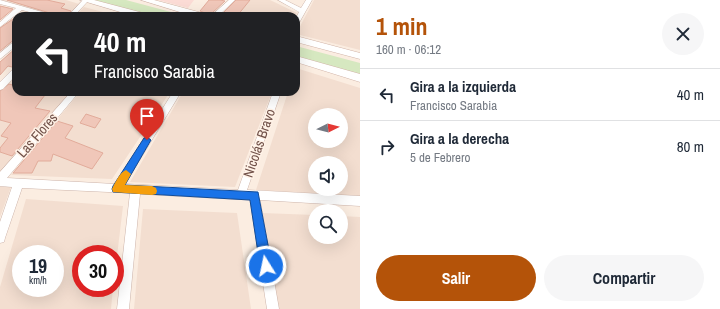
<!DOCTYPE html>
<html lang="es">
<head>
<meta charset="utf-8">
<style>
	body { margin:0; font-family:"Archivo Narrow",sans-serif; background:#f6f6f7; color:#1f2937; height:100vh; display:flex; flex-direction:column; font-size:15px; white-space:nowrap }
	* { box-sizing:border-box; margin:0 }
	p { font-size:13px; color:#747a83 }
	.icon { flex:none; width:22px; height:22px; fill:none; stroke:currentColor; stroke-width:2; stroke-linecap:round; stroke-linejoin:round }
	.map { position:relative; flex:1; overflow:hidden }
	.side { display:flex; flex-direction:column; background:#fff; width:360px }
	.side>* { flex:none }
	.guide { position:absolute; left:12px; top:12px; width:288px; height:84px; border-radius:12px; box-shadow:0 4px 16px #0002; background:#202124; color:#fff; overflow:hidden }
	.needle { width:26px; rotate:84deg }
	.controls { position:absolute; left:308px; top:108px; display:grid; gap:8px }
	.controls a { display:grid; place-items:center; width:40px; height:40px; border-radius:50%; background:#fff; box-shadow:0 4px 16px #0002; font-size:20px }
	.speed { position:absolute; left:12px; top:245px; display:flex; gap:8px; font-size:20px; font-weight:700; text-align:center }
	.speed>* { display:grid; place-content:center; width:52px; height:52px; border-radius:50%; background:#fff; box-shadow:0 4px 16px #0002; line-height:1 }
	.speed small { font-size:10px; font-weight:400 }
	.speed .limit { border:6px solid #d22; background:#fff; color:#111 }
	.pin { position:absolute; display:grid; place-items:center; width:34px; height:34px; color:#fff; margin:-41px -17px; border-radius:50% 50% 50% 0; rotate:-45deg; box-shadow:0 0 4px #0007 }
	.pin .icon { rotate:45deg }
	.me { position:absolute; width:44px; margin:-22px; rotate:350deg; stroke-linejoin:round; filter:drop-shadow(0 0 3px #0008) }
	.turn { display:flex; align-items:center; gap:14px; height:84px; padding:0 16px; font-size:18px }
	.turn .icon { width:52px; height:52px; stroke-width:2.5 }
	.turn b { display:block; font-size:28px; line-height:34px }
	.round { display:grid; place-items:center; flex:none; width:42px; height:42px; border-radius:21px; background:#f6f6f7 }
	.summary { display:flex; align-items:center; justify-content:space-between; height:68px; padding:0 16px }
	h1 { font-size:24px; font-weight:700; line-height:30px; color:#b45309 }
	.cta { display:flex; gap:8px; margin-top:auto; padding:8px 16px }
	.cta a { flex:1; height:46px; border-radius:24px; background:#b45309; color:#fff; font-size:16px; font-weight:700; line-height:46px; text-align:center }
	.cta a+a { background:#f6f6f7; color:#1f2937 }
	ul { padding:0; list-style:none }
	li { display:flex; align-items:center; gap:12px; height:52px; padding:0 16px; border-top:1px solid #e0e1e3 }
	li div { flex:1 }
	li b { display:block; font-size:15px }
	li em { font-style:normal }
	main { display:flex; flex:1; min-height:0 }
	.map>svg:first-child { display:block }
	.residential { fill:#f3ded0; fill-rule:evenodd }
	.commercial { fill:#fbdbd5 }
	.green { fill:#d6e8c0 }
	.building { fill:#f0c7b9; stroke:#e2ab9a }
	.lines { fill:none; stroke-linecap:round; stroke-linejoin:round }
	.street-casing { stroke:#ceb5ab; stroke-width:1 }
	.secondary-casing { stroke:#d1b4a8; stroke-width:1 }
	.street { fill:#fff; fill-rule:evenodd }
	.secondary { fill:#fff; fill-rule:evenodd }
	.route { fill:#1a73e8; stroke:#114b97 }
	.slow { fill:#f59e0b }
	.labels { text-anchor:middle; stroke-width:3; stroke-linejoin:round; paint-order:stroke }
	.street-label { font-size:14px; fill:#715149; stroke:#fff2e7 }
</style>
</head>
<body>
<main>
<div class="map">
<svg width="360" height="309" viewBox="0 0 360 309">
	<rect width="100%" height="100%" fill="#fbede1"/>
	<path class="residential" d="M0 0H66L79 4 66 16H56Z
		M240 0H270L297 13 295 16H224Z
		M314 0H360V50L296 34Z
		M84 7 118 16H75Z
		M296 68 360 88V196L256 190 288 92H296ZM315 115H341V141H315ZM315 163H341V189H315Z
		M16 76V92H70L0 174V92Z
		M80 92H170L112 179 11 175Z
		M183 92H272L235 187 130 182Z
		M0 187H11L0 217Z
		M26 199 123 206 115 273V254H81V288H113L111 309H0V287ZM21 254H55V288H21Z
		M143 209 237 213 251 309H134Z
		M262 213 315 215V237H341V216L360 217V309H279Z"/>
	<path class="commercial" d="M158 0H194L188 8Z"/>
	<path class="green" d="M93 0H126L186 16H150Z
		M296 46 360 63V74L296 57Z"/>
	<path class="building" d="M7 0H47L65 4 61 8 71 11 67 16H56L53 14Z
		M209 0H220L225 1 210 15 200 11Z
		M236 0H250L237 16H220Z
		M0 6 13 9 0 20Z
		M16 17V38L0 51V28Z
		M16 48V64L12 67 8 66 0 75V62Z
		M9 84 16 86V92H36L45 95 35 108 50 111 12 156 0 152V148L8 138 1 136 11 123 0 120V91Z
		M86 114 101 119 95 128 80 123Z
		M57 121 73 126 65 138 103 153 92 169 53 154 51 161H38L32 173H13Z"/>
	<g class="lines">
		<g class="street-casing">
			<path id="street" d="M0 0 53 15 54 16H44L22 10 0 27V22L16 8 0 4Z
				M83 0H89L74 16H68Z
				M229 0H235L218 16H211Z
				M278 0H285L301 8 306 0H312L299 23 296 25V18L299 12Z
				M16 40V46L0 59V53Z
				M16 68V75L3 89 0 90V82L13 69Z
				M71 92H79L7 178 115 184 173 92H181L125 184 238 190 273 92H281L247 190 360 196V206L260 200 279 309H267L250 200 140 194 129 309H117L130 193 22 188 5 238 4 242 0 243V222L12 187 0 186V172Z"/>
		</g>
		<g class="secondary-casing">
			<path id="secondary" d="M80 0H94L147 14 148 16H134Z
				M141 0H154L206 14 207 16H193Z
				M296 36 360 53V59L296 42Z
				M296 56 360 74V82L296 62Z"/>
		</g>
		<use href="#street" class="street"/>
		<use href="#secondary" class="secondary"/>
	</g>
	<path class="route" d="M147 137 151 140 125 185 258 192 272 266 270 271 266 272 262 271 260 266 250 200 113 192 112 189 113 186 144 138Z"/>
	<path class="slow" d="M126 170 131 174 125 185 152 186 156 188 157 191 156 194 152 195 113 192 112 189C115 183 120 172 126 170Z"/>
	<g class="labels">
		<g class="street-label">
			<text transform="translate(37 135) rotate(-49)" y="5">Las Flores</text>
			<text transform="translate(259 143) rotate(-71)" y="5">Nicolás Bravo</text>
		</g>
	</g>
</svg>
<div class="controls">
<a><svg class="needle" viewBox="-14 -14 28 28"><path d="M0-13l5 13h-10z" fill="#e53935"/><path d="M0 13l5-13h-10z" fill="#747a83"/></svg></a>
<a><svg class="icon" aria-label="sound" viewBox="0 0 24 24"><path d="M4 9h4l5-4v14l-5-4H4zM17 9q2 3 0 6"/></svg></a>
<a><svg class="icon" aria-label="search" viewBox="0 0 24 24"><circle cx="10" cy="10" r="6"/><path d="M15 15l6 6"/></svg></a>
</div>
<div class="speed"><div>19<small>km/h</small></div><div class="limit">30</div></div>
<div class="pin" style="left:147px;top:140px;background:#d93025"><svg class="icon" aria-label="arrive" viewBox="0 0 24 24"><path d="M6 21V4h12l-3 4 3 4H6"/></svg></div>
<svg class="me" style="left:266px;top:266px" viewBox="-20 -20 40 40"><circle r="17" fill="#1a73e8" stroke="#fff" stroke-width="3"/><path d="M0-11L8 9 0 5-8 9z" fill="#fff"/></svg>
<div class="guide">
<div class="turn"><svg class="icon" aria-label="left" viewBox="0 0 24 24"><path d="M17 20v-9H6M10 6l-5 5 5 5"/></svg><div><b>40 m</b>Francisco Sarabia</div></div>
</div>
</div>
<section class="side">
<div class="summary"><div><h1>1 min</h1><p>160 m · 06:12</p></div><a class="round"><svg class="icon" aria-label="close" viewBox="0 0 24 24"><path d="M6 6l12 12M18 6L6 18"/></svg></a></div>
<ul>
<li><svg class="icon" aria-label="left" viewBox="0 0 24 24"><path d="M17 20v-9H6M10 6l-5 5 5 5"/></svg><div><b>Gira a la izquierda</b><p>Francisco Sarabia</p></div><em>40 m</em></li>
<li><svg class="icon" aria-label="right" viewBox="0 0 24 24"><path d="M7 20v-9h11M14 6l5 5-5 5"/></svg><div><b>Gira a la derecha</b><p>5 de Febrero</p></div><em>80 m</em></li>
</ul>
<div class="cta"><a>Salir</a><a>Compartir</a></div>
</section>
</main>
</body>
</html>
